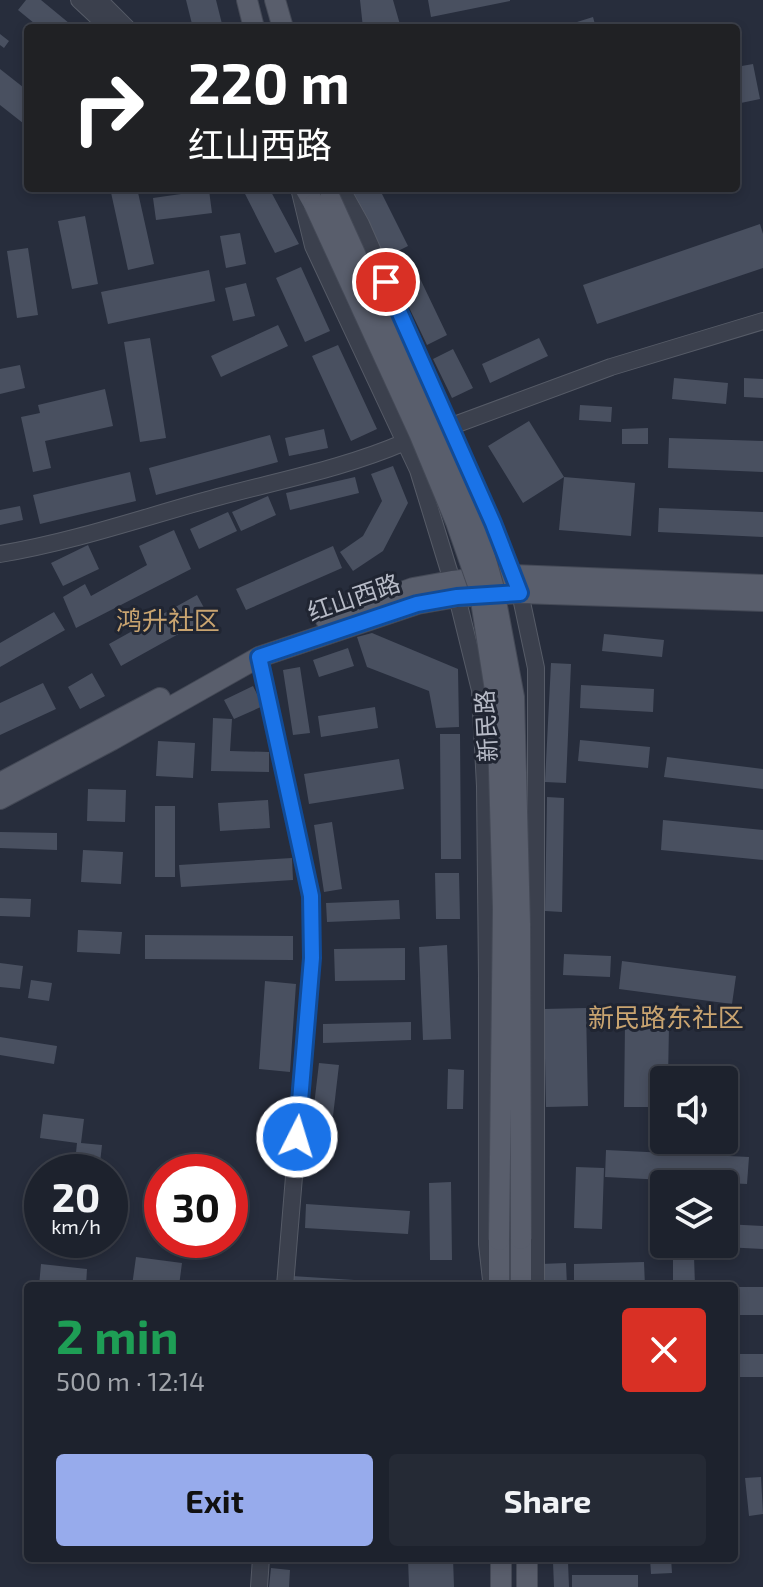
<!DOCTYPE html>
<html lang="en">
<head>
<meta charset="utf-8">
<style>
	body { margin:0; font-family:"Exo 2","Noto Sans SC",sans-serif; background:#252a35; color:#f1f3f6; height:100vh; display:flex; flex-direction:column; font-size:30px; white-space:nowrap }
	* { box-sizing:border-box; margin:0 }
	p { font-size:26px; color:#a0a4aa }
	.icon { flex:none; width:44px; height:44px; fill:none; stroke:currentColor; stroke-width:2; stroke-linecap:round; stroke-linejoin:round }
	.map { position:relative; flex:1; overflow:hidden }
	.details { position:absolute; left:24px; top:1282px; width:714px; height:280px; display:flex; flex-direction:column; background:#1d222d; border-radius:8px; box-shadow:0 4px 12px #0003,0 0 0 2px #3b3f49 }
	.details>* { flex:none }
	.top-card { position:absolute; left:24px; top:24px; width:716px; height:168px; border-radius:8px; box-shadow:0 4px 12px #0003,0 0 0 2px #3b3f49; background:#202124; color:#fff; overflow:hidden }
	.fabs { position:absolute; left:650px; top:1066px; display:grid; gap:16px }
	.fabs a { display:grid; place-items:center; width:88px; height:88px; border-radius:8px; background:#1d222d; box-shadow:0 4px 12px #0003,0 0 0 2px #3b3f49; font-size:40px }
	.speed { position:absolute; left:24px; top:1154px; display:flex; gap:16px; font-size:40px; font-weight:700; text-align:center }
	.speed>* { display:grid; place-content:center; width:104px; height:104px; border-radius:50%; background:#1d222d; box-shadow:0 4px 12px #0003,0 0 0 2px #3b3f49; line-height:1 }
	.speed small { font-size:20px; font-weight:400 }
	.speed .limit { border:12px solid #d22; background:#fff; color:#111 }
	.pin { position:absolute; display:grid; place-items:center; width:68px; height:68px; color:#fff; margin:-34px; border:4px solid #fff; border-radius:50%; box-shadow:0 2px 8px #0007 }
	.me { position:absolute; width:88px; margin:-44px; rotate:5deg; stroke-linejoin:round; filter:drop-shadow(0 0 6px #0008) }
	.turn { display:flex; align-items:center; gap:28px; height:168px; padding:0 32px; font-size:36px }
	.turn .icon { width:104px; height:104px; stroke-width:2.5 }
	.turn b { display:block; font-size:56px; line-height:68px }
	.round { display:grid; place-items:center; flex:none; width:84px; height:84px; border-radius:8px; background:#252a35 }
	.headline { display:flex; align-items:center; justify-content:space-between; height:136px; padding:0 32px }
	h1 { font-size:48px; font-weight:700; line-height:60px; color:#1e9e55 }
	.cta { display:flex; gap:16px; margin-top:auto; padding:16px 32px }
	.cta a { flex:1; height:92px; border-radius:8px; background:#97abec; color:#111; font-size:32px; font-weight:700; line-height:92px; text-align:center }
	.cta a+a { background:#252a35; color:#f1f3f6 }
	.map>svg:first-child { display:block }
	.building { fill:#495060 }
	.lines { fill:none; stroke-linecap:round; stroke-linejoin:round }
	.minor-casing { stroke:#565b67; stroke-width:18 }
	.major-casing { stroke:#444956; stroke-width:22 }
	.minor { stroke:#3b404d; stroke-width:16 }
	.major { stroke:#595e6c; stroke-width:20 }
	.major-bridge-casing { stroke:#444956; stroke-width:22; stroke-linecap:butt }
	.major-bridge { stroke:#595e6c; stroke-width:20 }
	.route-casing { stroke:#114b97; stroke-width:20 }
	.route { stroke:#1a73e8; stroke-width:14 }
	.labels { text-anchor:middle; stroke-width:6; stroke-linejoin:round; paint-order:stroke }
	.street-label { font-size:24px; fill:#b7bbc7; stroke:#202532 }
	.neighbourhood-label { font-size:26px; fill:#c9a470; stroke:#202532 }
</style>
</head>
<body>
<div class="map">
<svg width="763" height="1587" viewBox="0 0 763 1587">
	<rect width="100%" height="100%" fill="#272d3c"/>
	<path class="building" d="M26 0H41L75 28H40L18 10Z
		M186 0H216L223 28H193Z
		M360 0H393L401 28H363Z
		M428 0H510V1L431 17Z
		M593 17 596 28H562L561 27Z
		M0 34 9 41 4 48 0 45Z
		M753 64 760 99 736 104V67Z
		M0 69 28 91V127L0 105Z
		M110 188H137L154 264 128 270Z
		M242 188H269L299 244 275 253Z
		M347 188H379L408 246 382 259Z
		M209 190 212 213 156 220 153 198Z
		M85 216 98 284 72 289 58 221Z
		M760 224 763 234V268L597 324 583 285Z
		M240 233 246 264 226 268 220 236Z
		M28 248 38 315 17 318 7 251Z
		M414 266 447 335 427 345 394 276Z
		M301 267 330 331 305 342 276 278Z
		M209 270 215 301 108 324 101 292Z
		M246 283 255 316 233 321 225 288Z
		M278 325 288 346 221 377 211 356Z
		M150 338 166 438 140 442 124 342Z
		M539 338 548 356 490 383 482 364Z
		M338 345 377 429 351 441 312 356Z
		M453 349 473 388 452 398 433 359Z
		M20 365 25 388 0 394V369Z
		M674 378 728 383 726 404 672 399Z
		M744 378 763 379V398L744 397Z
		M105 389 113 426 45 441 51 468 33 472 21 417 40 413 38 405Z
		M580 405 612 407 611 422 579 420Z
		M529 421 564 477 635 483 631 536 559 530 564 477 523 503 488 446Z
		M648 428V444H622V429Z
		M324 429 328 448 289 456 285 438Z
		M270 435 278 462 156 495 149 468Z
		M669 438 763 441V472L668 468Z
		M393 466 408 503 383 551 353 571 340 552 363 536 382 501 371 474Z
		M130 472 136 501 40 524 33 495Z
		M355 477 359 493 290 510 286 493Z
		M268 496 276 515 241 531 232 512Z
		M20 506 23 520 0 525V510Z
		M659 508 763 512V537L658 532Z
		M228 512 237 531 199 549 190 529Z
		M174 530 191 569 76 628 63 597 85 584 91 596 147 565 139 546Z
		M88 545 99 569 63 586 51 563Z
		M333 546 342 568 246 610 236 589Z
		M197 595 209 617 121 666 109 644Z
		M54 612 65 630 0 667V643Z
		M372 633 458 669 459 727 436 728 429 691 367 667 357 637Z
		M604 634 664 640 662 657 602 651Z
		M348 648 354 666 319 677 313 660Z
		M551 663 571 664 566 783 545 782Z
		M300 667 310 733 293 735 283 670Z
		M92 673 105 696 80 709 68 687Z
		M43 683 56 709 0 735V703Z
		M581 685 654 689 653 712 580 708Z
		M253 686 263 706 234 719 224 700Z
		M375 707 378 728 321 737 318 716Z
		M213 718 232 719 230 751 269 752V772L211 771Z
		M440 734H460L461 859H441Z
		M580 740 650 747 648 768 578 761Z
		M158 741 195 743 193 778 156 776Z
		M667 757 763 769V789L664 777Z
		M399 759 404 789 309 804 304 774Z
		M88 789 126 790 125 822 87 821Z
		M547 797 564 798 562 912 545 911Z
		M268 800 270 828 220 831 218 803Z
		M155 806H175V877H155Z
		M663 820 763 830V860L661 850Z
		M332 822 342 889 324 892 314 825Z
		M0 832 57 833V850L0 848Z
		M83 850 123 852 121 884 81 882Z
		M292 858 293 880 181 887 179 865Z
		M435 873H459L460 919H436Z
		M0 898 31 899 30 917 0 916Z
		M399 900 400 919 327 922 326 903Z
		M78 930 122 932 120 954 77 952Z
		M145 935 293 936V960L145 959Z
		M447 945 451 1039 423 1040 419 947Z
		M405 948V980L335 981 334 949Z
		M564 954 611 956 610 977 563 975Z
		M622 961 736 976 732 1004 619 989Z
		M0 963 23 966 20 989 0 987Z
		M31 980 52 983 49 1001 28 998Z
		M265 981 296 984 290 1072 259 1069Z
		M586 1008 588 1106 546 1107 544 1009Z
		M411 1022V1040L323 1043V1024Z
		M625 1024 669 1025 668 1080H664V1107H624Z
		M0 1037 57 1046 54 1064 0 1055Z
		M319 1063 339 1065 329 1150 309 1148Z
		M448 1069 464 1070 463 1109H447Z
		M43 1114 84 1119 81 1143 102 1145 99 1172H74L77 1143 40 1138Z
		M606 1150 749 1157 747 1184 605 1177Z
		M576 1167 604 1168 602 1229 574 1228Z
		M451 1182 452 1260H430L429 1183Z
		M306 1204 410 1211 408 1234 305 1228Z
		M724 1224 763 1226V1249L724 1247Z
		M66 1240H92L90 1251 65 1248Z
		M694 1256 695 1286H673V1257Z
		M136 1257 182 1263 179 1286H132Z
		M644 1262 645 1286H574V1264Z
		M566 1263 567 1286H542L541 1264Z
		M41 1264 87 1269 86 1286H39Z
		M292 1276 401 1283V1286H291Z
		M734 1287H763V1315H734Z
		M734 1354H763V1377H734Z
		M761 1477 763 1514 749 1516 745 1478Z
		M408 1558H453L454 1587H409Z
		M650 1558H671L672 1573 651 1574Z
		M553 1562H568L569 1587H554Z
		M271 1568 290 1570 289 1587H269Z
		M572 1575H638V1587H572Z"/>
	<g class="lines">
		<g class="minor-casing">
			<path id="minor" d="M79 0 109 28
				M99 0 127 28
				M299 188 313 246 418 470 457 597 480 690 485 786 487 977V1244L491 1280
				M341 188 361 224 493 523 520 593 536 668V1286
				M449 427 611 367 763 321
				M0 554C77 541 144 517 218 497 281 480 345 468 405 442
				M259 657 311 896 312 958 285 1286
				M259 1587 261 1558"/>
		</g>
		<g class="major-casing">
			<path id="major" d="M247 0 254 28
				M275 0 283 28
				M305 188 314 204
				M326 620 413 588 452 581 513 575 763 585
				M0 783 160 698
				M0 799 112 740 259 657 417 604 457 597 520 593 763 601
				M521 1239V1286
				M499 1286V1240
				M501 1558V1587
				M527 1558V1587"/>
		</g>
		<use href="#minor" class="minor"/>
		<use href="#major" class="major"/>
		<g class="major-bridge-casing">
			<path id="major-bridge" d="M330 198 473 515 493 585 514 697 520 924 521 1239
				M314 204 419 433 456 522 479 588 497 703 503 908 499 1240"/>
		</g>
		<use href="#major-bridge" class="major-bridge"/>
	</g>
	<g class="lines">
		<g class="route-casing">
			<path id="route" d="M297 1137 312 958 311 896 259 657 417 604 457 597 520 593 493 523 386 282"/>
		</g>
		<use href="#route" class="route"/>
	</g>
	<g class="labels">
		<g class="street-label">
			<text transform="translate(354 598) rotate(-19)" y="8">红山西路</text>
			<text transform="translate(487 726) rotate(-93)" y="8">新民路</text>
		</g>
		<g class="neighbourhood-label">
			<text x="168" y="630">鸿升社区</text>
			<text x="666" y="1027">新民路东社区</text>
		</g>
	</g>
</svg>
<div class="fabs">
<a><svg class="icon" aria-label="sound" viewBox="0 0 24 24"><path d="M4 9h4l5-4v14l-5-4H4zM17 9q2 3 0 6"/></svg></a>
<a><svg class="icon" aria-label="layers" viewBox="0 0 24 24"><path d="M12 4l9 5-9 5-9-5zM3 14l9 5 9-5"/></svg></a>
</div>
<div class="speed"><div>20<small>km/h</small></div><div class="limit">30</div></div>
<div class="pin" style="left:386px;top:282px;background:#d93025"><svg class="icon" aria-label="arrive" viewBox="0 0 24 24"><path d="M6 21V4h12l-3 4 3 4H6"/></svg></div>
<svg class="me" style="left:297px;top:1137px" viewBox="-20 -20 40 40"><circle r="17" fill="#1a73e8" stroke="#fff" stroke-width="3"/><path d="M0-11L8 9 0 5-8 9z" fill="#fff"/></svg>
<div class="top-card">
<div class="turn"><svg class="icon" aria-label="right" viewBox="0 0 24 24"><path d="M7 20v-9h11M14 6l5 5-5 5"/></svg><div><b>220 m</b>红山西路</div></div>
</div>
<section class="details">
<div class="headline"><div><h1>2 min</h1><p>500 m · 12:14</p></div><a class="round" style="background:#d93025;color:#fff"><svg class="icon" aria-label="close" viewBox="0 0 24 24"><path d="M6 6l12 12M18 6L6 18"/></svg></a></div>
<div class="cta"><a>Exit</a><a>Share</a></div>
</section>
</div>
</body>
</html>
